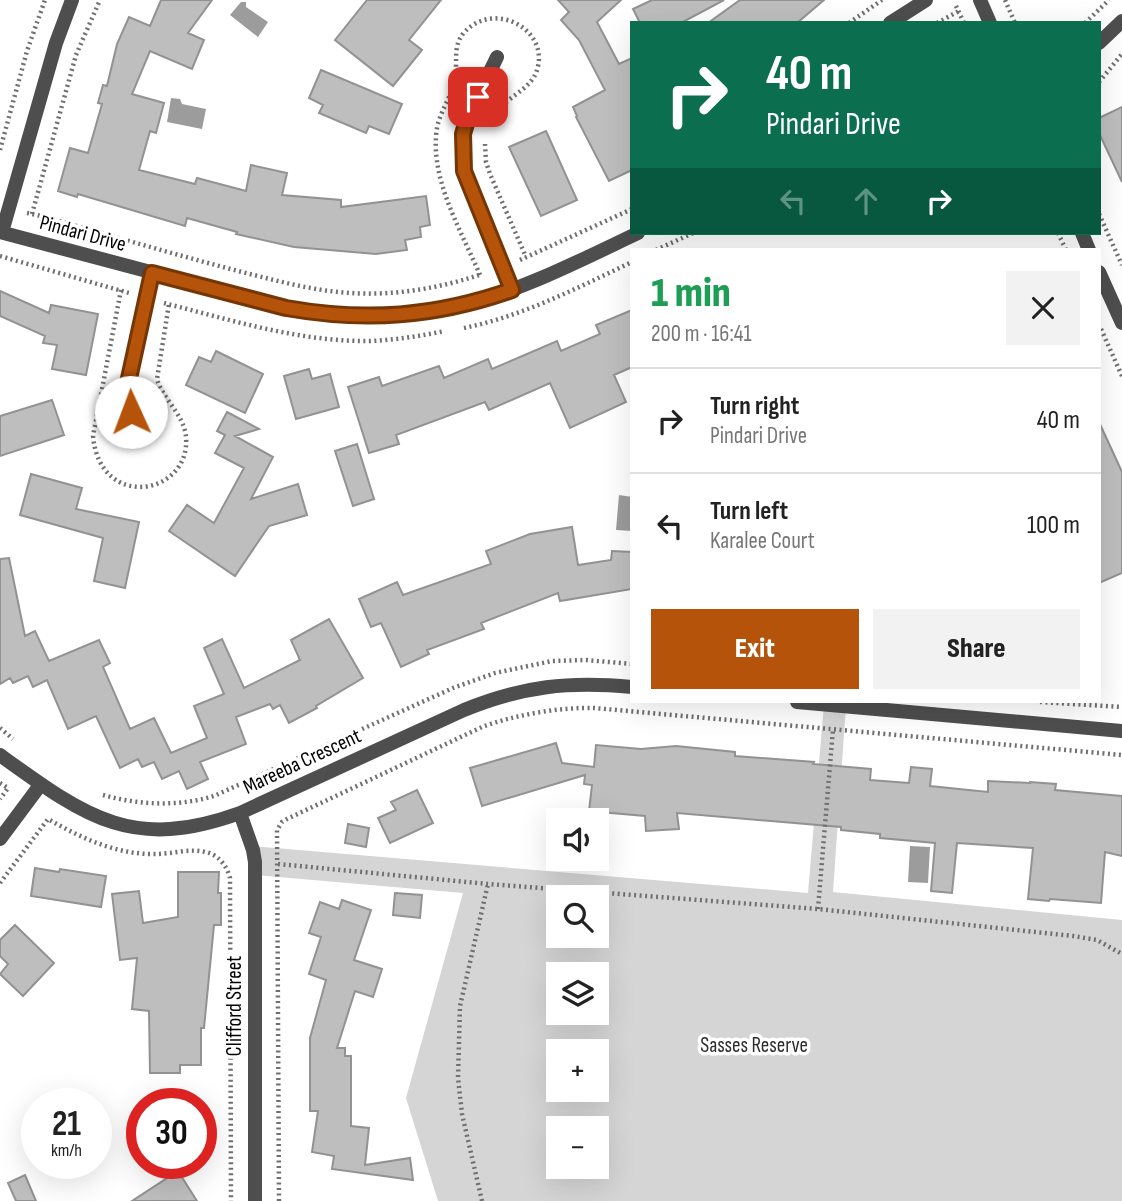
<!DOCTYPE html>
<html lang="en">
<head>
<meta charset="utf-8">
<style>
	body { margin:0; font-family:"Sofia Sans Condensed",sans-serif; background:#f2f2f2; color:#222; height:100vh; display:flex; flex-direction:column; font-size:26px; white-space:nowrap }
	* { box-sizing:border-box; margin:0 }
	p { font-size:23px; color:#767676 }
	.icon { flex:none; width:38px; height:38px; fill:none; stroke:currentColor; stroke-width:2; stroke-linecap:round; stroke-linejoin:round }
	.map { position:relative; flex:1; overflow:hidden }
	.details { position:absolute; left:630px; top:248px; width:471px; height:455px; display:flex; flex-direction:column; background:#fff; border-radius:0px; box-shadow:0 7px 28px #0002 }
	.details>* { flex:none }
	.hud { position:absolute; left:630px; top:21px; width:471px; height:214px; border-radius:0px; box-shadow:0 7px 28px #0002; background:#0b6e4f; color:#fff; overflow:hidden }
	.controls { position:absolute; left:546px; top:808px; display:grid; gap:14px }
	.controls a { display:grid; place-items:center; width:63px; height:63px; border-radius:0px; background:#fff; box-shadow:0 7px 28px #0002; font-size:35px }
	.speed { position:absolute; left:21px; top:1088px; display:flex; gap:14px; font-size:35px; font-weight:700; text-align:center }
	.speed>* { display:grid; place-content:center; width:91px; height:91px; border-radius:50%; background:#fff; box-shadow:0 7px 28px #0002; line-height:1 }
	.speed small { font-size:18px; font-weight:400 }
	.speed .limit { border:10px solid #d22; background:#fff; color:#111 }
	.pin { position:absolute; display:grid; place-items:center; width:60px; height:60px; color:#fff; margin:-30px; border-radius:14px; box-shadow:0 4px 10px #0006 }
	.me { position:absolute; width:77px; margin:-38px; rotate:358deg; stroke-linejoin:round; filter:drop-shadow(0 0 5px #0008) }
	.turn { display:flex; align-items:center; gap:24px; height:147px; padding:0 21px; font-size:32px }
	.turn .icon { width:91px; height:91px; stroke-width:2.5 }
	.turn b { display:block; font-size:49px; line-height:60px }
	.lanes { display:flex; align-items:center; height:66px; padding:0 21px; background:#0003; justify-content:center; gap:35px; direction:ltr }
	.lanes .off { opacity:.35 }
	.round { display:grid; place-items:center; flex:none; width:74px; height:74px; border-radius:0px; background:#f2f2f2 }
	.summary { display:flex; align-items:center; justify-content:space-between; height:119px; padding:0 21px }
	h1 { font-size:42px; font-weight:800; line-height:52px; color:#1e9e55 }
	.cta { display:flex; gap:14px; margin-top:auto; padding:14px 21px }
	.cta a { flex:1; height:80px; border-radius:0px; background:#b45309; color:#fff; font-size:28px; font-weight:800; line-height:80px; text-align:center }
	.cta a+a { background:#f2f2f2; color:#222 }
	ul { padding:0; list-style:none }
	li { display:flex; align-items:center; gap:21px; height:105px; padding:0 21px; border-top:2px solid #e0e0e0 }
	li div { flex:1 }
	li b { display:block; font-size:26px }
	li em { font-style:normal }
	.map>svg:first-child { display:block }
	.green { fill:#d5d5d5; fill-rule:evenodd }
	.water { fill:#9c9c9c }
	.building { fill:#bebebe; stroke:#929292; stroke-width:2 }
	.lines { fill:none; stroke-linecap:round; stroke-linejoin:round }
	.path { stroke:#707070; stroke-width:4.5; stroke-dasharray:2 3.5; stroke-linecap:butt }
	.minor { stroke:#4e4e4e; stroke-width:14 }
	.route-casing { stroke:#753606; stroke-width:18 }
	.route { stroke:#b45309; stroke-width:12 }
	.labels { text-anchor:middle; stroke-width:7; stroke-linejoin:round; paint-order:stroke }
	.street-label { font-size:21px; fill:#000; stroke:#fff }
	.park-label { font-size:21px; fill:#2c2c2c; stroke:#fff }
</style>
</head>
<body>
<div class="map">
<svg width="1122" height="1201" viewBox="0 0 1122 1201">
	<rect width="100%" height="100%" fill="#fff"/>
	<path class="green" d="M824 704 846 706 833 892 1122 920V1201H438L406 1098 463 893 255 875 252 846 808 893ZM558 898H597V936H558ZM558 975H597V1013H558ZM558 1052H597V1090H558ZM558 1129H597V1167H558Z"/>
	<path class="water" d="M241 2H246V7L268 22 258 37 230 15Z
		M171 98 180 99 182 104 206 109 202 129 167 122Z
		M619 495 632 497V531L616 530Z
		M910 846 930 847 928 883 908 882Z"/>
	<path class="building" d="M161 0H212L188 33 204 40 192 69 150 51 132 94 164 103 156 133 150 131 139 170 195 184 197 178 246 191 251 165 287 173 282 195 341 200V207L426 196 430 225 420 227 421 237 405 240 407 250 376 254 294 247 236 234 237 232 187 218 185 226 78 194 77 197 58 191 70 148 88 153 102 104 98 103 103 85 107 86 117 44 129 17 150 26Z
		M367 0H441L409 40 422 50 393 86 335 40Z
		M558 0H621L597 22 619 64 632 58V170L609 181 576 117 577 116 573 107 605 90 579 40 561 20 569 12Z
		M652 0H724L681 23H640L633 9Z
		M740 0H824L797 23H708Z
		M321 70 402 104 389 134 369 126 366 133 319 113 323 105 309 98Z
		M1122 107V182L1099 133V118Z
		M546 131 577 200 541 216 509 147Z
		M0 291 49 313 51 305 98 314 86 375 52 369 57 345 43 343 45 336 0 316Z
		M632 310V367L614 375 626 402 570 428 550 383 489 410 485 402 396 435 399 444 369 453 348 387 379 377 382 386 439 366 444 378 488 359 492 369 557 341 561 351 600 334 596 325Z
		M216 351 263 374 245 413 186 385 199 357 211 362Z
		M309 369 312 379 330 374 339 407 296 419 284 376Z
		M52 400 64 435 0 456V416Z
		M227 412 259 429 235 436 273 457 251 499 298 484 307 515 269 526 235 576 169 531 187 505 214 523 244 468 215 453 225 435 217 431Z
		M1099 422 1122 472V573L1099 583Z
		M357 444 374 499 353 506 335 451Z
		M31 474 82 488 76 509 139 522 125 588 94 581 103 538 20 515Z
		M572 527 578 565 611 560 612 551 632 552V589L560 601 558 593 481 623 484 629 427 650 429 654 401 667 381 623 371 627 359 599 397 582 403 595 491 564 486 551 530 534Z
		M9 558 25 636 35 631 49 661 99 640 110 663 103 667 130 729 154 718 171 753 207 738 194 706 224 694 204 648 222 639 244 688 300 660 291 640 329 619 363 678 316 706 317 708 289 723 280 705 273 709 270 704 236 717 246 744 200 762 208 779 187 789 179 771 162 779 154 762 142 767 138 759 120 768 96 716 68 729 47 680 33 687 28 676 13 683 10 678 0 684V559Z
		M556 743 562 763 594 767 596 745 641 749 676 746 735 752V756L814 762 813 764 871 769 870 780 909 783 911 767 932 769 930 786 988 792V781L1030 783V782L1056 784 1055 790 1122 796V856L1105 852 1101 903 1050 899 1049 901 1028 899 1033 848 957 843 952 893 931 891 935 843 880 838V834L841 830V827L677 813 679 829 646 831 645 816 589 811 592 785 584 784 585 775 482 806 470 768Z
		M417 790 433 823 390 843 378 818 396 810 391 802Z
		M348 824 369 828 366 847 345 843Z
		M35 868 59 872 60 869 106 876 101 907 31 896Z
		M178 872H219L218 893H221V925H214L204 1028H201V1065H180V1073H150L149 1011 132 1009 137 958 120 960 112 894 139 891 143 923 178 917Z
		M395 893 422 895 420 918 393 915Z
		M342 900 371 910 354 960 382 969 373 997 355 991 337 1048H345V1056H351V1126L369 1128 365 1165 410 1158 413 1180 332 1169 334 1156 312 1152 318 1111H310V1038L326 980 309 974 321 937 309 933 320 902 339 909Z
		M15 925 54 963 23 996 0 974 8 964 0 956V940Z
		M178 1171 197 1201H132Z
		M25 1175 36 1201H16L8 1183Z"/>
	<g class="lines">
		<path class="path" d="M1005 0 1015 23
			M956 6 964 23
			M849 23 882 0
			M937 23 959 11
			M1085 23 1109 0
			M1099 82 1122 54
			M485 144 486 162 490 174 526 257
			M0 150 27 51 45 0
			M27 213C49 217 72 225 94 231 143 245 192 259 242 272 278 281 314 291 351 293 394 296 441 288 482 274
			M32 214 76 55 100 0
			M1099 214 1122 265
			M1058 233 1066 250
			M656 250 693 233
			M0 256 129 293
			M520 260 632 209
			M480 275C461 230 429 178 437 128 440 112 450 99 454 83 460 61 448 41 473 25 503 5 549 33 537 70 532 86 516 93 504 104 497 110 493 117 488 125
			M121 290 93 436C100 512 191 495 186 437 184 414 163 400 157 379L169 304
			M164 303C231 320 300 342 370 341 395 340 420 336 445 331
			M464 328C523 316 577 288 632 262
			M1101 329 1122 376
			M1040 702 1122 707
			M0 728 13 739
			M0 783 8 788 0 799
			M103 795C139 805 178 807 214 796L453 688 495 673 552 661 586 660 632 664
			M278 864 488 884 818 909 1073 936 1097 940 1122 954
			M0 883 48 819C81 838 117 855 156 854 172 854 190 848 205 852 218 854 227 866 230 878L231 1201
			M818 909 833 729
			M279 1201 277 830 282 822 287 819 482 727C514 715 560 707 594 708L1122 755
			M482 1201 462 1114 458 1078 460 1006 488 884"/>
		<path class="minor" d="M980 0 990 23
			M890 23 926 0
			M1099 43 1122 21
			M497 57C475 104 451 133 469 186L512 290
			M0 232 286 308C343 318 404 320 461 306 523 290 581 260 638 233
			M2 232 56 43 72 0
			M1082 233 1089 250
			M1099 272 1122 323
			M143 439C134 419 127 404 128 383L152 273
			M797 702 1122 731
			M0 755C86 817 132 852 240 813L464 710C523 686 569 681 632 687
			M240 813 253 850 255 862V1201
			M0 839 41 784"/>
	</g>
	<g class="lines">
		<g class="route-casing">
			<path id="route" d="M131 412 127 397 128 383 152 273 286 308C366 322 435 317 512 290L464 171 463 134 468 117 478 97"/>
		</g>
		<use href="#route" class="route"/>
	</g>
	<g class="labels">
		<g class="street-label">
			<text transform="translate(83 233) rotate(15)" y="7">Pindari Drive</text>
			<text transform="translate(302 761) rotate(-25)" y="7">Mareeba Crescent</text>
			<text transform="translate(234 1006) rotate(-90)" y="7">Clifford Street</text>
		</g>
		<g class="park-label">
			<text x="754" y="1052">Sasses Reserve</text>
		</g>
	</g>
</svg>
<div class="controls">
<a><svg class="icon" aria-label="sound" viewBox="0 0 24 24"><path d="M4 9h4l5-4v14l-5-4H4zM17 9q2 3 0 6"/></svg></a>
<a><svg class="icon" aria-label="search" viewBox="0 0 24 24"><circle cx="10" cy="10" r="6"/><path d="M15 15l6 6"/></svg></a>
<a><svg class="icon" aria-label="layers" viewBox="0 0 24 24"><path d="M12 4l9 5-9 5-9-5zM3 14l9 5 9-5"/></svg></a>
<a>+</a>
<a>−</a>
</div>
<div class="speed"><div>21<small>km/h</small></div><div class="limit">30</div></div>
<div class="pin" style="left:478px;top:97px;background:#d93025"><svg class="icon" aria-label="arrive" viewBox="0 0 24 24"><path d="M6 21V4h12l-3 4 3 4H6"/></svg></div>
<svg class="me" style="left:131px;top:412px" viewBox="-20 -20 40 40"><circle r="19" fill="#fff"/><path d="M0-13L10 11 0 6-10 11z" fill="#b45309"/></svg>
<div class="hud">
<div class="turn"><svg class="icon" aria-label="right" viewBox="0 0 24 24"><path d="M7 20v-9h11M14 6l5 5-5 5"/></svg><div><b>40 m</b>Pindari Drive</div></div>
<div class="lanes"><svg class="icon off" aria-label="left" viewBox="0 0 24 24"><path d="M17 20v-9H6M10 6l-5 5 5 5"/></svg><svg class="icon off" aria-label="ahead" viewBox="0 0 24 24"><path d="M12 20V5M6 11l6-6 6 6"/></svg><svg class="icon" aria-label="right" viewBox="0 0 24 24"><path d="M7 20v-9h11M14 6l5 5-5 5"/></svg></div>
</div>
<section class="details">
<div class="summary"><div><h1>1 min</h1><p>200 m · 16:41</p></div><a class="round"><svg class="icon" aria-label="close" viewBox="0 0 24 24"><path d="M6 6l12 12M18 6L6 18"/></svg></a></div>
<ul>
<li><svg class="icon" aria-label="right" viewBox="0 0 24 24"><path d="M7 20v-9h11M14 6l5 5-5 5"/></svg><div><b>Turn right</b><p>Pindari Drive</p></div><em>40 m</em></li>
<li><svg class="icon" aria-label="left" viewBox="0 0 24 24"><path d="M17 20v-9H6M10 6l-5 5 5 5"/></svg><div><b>Turn left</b><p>Karalee Court</p></div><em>100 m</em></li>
</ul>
<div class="cta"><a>Exit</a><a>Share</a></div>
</section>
</div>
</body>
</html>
